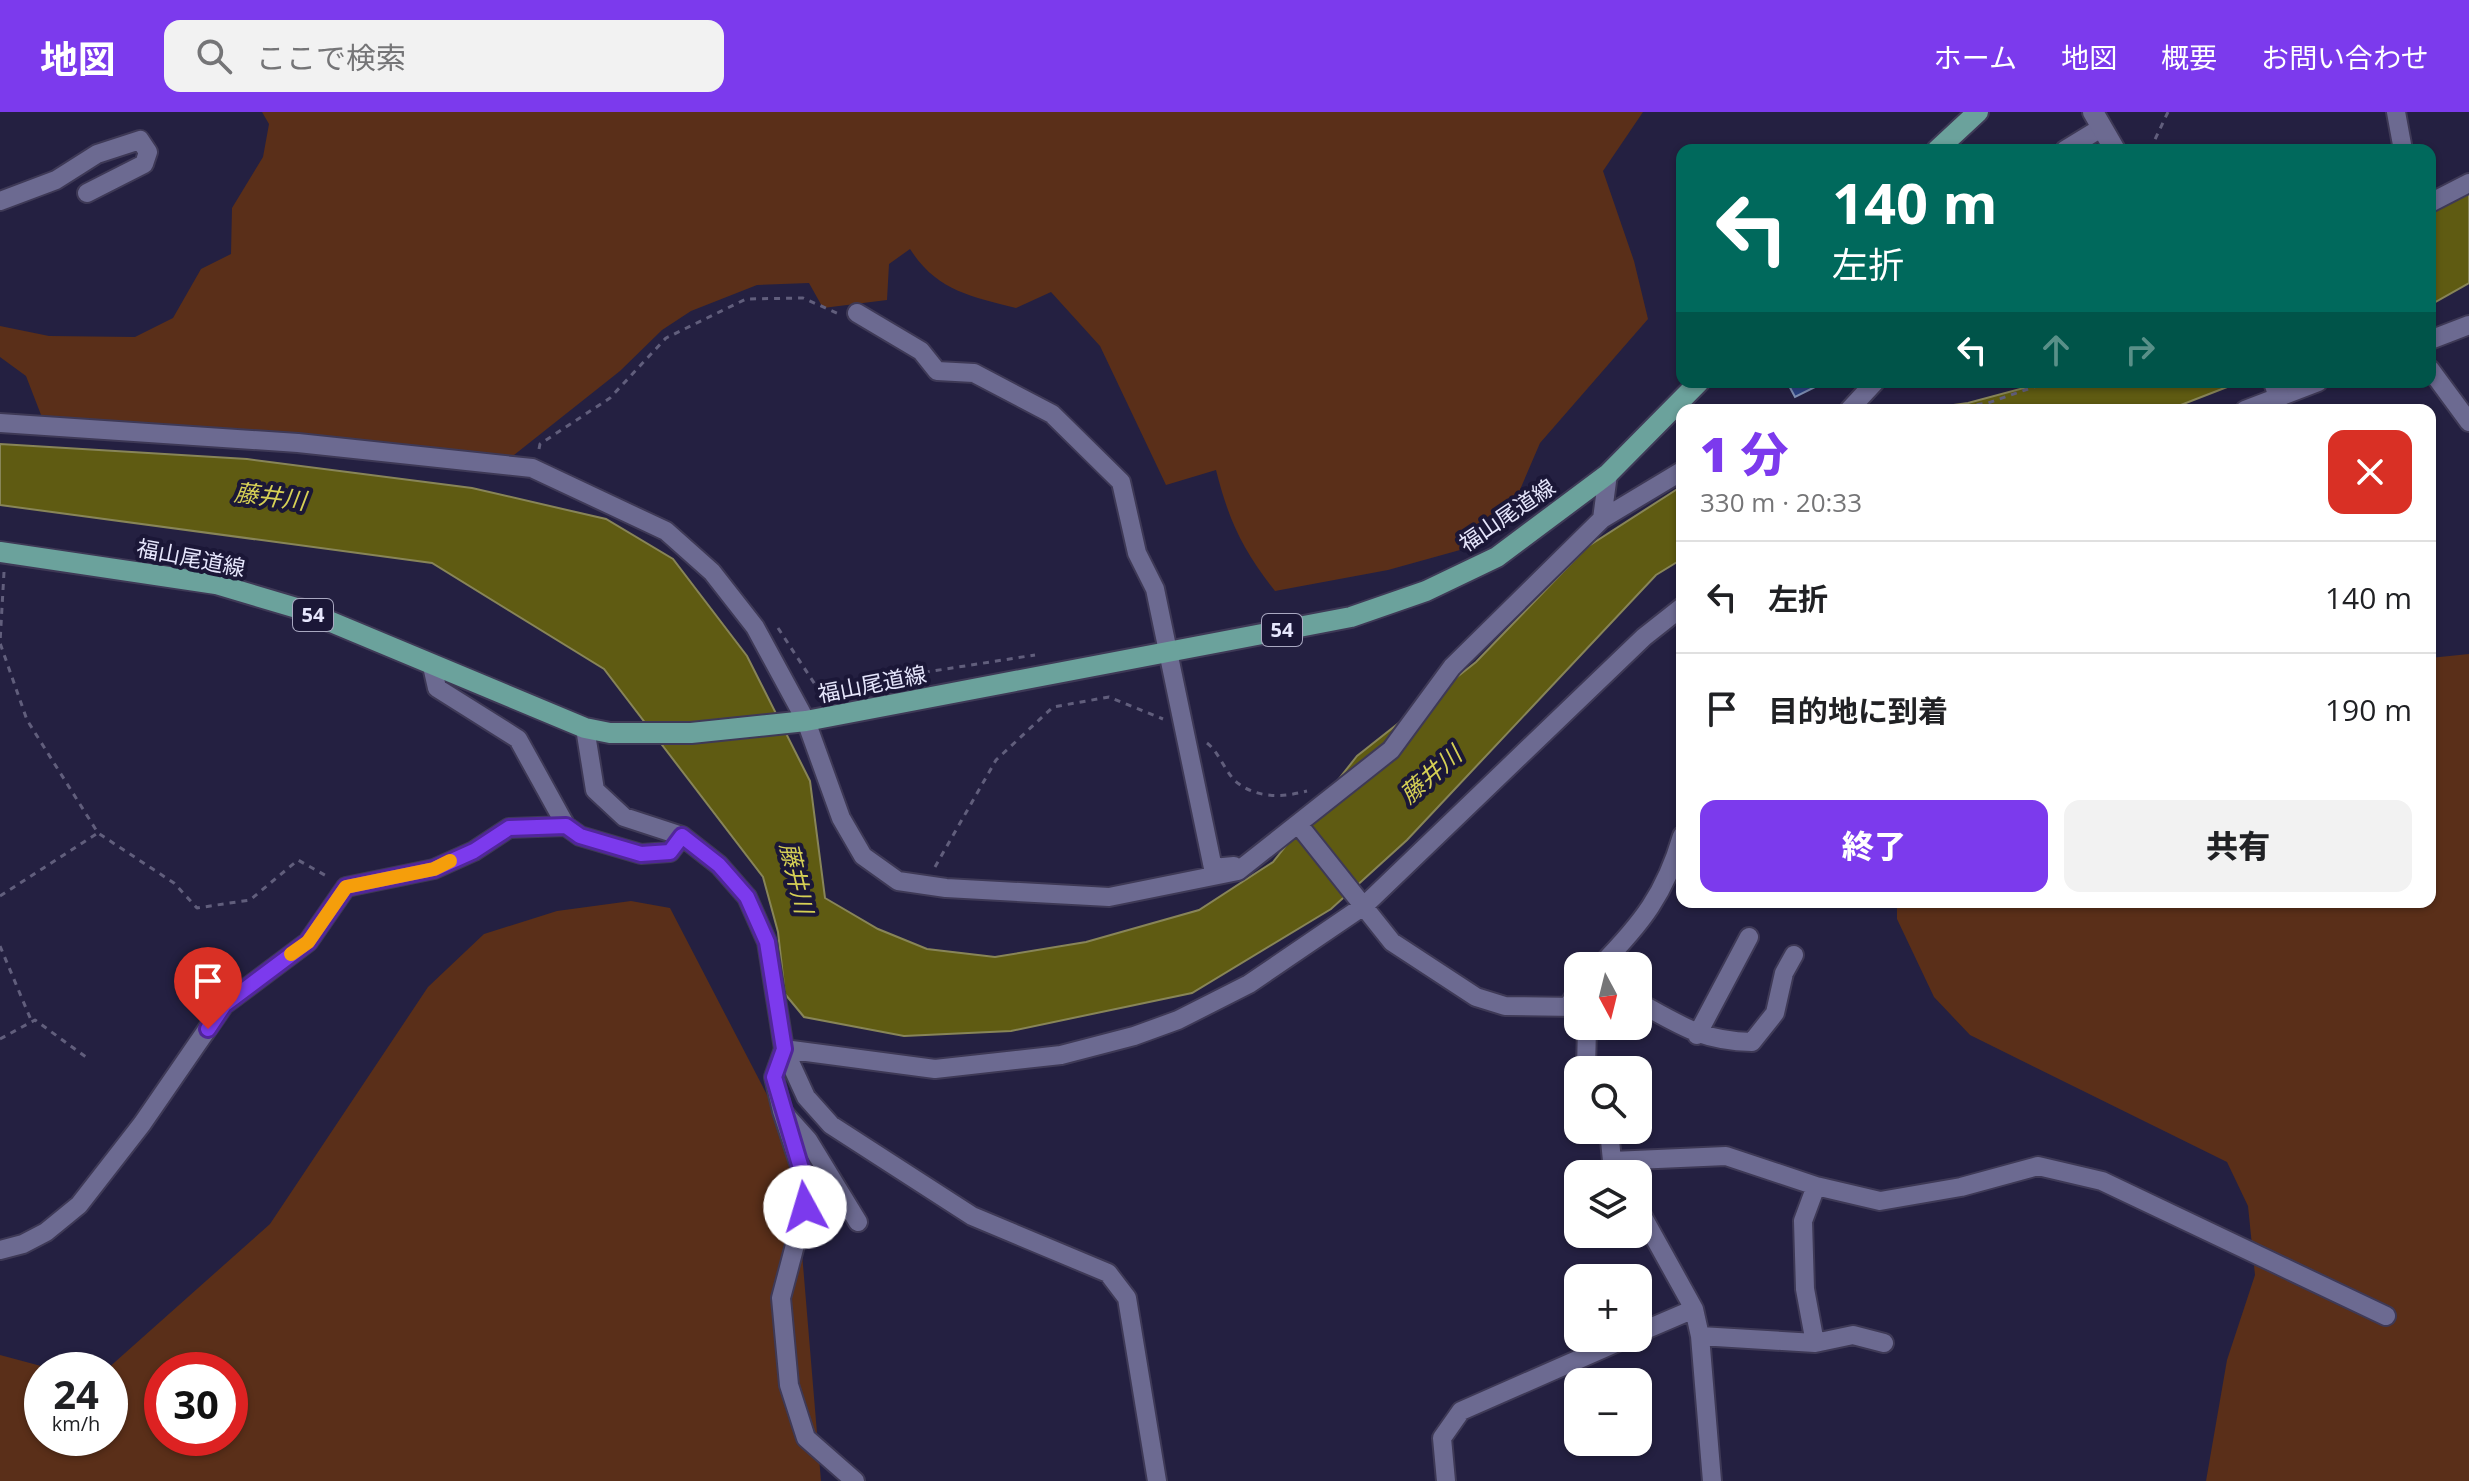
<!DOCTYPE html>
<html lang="ja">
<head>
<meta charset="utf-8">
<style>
	body { margin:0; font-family:"Open Sans","Noto Sans JP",sans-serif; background:#f2f2f2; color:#202124; height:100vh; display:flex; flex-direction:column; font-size:30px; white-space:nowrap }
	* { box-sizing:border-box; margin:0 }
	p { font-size:26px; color:#757577 }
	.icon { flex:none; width:44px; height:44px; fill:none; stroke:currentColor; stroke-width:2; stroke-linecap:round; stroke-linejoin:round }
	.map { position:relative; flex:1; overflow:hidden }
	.details { position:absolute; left:1676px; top:292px; width:760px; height:504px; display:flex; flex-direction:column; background:#fff; border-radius:16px; box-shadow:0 2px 6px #0004 }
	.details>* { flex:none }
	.banner { position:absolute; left:1676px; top:32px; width:760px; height:244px; border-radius:16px; box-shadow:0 2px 6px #0004; background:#00695c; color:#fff; overflow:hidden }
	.needle { width:52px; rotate:173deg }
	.buttons { position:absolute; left:1564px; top:840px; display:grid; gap:16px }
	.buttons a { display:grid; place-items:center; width:88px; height:88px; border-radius:16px; background:#fff; box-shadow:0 2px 6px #0004; font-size:40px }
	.speed { position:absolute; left:24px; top:1240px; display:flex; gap:16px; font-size:40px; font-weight:700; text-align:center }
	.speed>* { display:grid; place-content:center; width:104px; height:104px; border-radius:50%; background:#fff; box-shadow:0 2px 6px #0004; line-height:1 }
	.speed small { font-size:20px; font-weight:400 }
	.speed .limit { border:12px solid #d22; background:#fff; color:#111 }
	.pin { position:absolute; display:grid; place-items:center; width:68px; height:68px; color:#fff; margin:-82px -34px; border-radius:50% 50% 50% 0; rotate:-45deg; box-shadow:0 0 8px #0007 }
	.pin .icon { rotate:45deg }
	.me { position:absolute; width:88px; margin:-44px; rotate:354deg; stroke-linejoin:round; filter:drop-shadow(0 0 6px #0008) }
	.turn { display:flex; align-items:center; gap:28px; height:168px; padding:0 24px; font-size:36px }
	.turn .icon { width:104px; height:104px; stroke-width:2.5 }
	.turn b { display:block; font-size:56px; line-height:68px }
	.lanes { display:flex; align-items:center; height:76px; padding:0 24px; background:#0003; justify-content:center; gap:40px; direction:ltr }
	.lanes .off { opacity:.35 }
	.round { display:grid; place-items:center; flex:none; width:84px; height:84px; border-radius:16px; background:#f2f2f2 }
	.overview { display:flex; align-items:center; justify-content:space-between; height:136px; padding:0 24px }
	h1 { font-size:48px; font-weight:800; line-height:60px; color:#7c3aed }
	.action { display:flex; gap:16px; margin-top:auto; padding:16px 24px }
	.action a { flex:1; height:92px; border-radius:16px; background:#7c3aed; color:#fff; font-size:32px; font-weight:800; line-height:92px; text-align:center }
	.action a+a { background:#f2f2f2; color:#202124 }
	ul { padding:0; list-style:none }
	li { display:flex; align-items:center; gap:24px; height:112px; padding:0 24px; border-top:2px solid #e0e0e0 }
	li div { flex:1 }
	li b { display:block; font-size:30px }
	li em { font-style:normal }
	header { display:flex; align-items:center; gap:48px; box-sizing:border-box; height:112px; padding:0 40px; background:#7c3aed; color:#fff }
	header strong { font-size:38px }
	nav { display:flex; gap:44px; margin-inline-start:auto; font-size:28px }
	.search { width:560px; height:72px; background:#f2f2f2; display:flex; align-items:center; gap:20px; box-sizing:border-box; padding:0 28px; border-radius:16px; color:#757577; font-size:30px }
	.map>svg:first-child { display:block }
	.green { fill:#5a2f19; fill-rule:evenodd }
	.water { fill:#5f5b12; stroke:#888558; stroke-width:2 }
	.building { fill:#2b4283; stroke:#7d8eb3; stroke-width:2 }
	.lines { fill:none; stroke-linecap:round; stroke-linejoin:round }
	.minor-casing { stroke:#3e3956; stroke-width:22 }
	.tertiary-casing { stroke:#3e3956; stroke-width:24 }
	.primary-casing { stroke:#3e3956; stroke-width:24 }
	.path { stroke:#615e7c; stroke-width:3; stroke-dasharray:6 6; stroke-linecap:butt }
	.minor { stroke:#6c6a91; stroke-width:18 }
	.tertiary { stroke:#6c6a91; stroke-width:20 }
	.primary { stroke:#6ba29c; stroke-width:20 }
	.route-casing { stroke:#51269a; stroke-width:20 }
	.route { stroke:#7c3aed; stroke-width:14 }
	.slow { stroke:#f59e0b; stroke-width:14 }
	.labels { text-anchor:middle; stroke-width:8; stroke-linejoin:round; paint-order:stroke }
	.shield { fill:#1b1737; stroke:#a9a8c1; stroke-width:2 }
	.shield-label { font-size:20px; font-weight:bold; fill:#e6e6fc }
	.street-label { font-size:22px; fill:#e6e6fc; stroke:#1b1737 }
	.water-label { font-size:24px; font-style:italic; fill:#d6d055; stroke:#1b1737 }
</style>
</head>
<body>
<header>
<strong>地図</strong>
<div class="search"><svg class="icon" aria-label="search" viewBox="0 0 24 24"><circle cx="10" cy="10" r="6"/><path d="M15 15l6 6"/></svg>ここで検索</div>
<nav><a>ホーム</a><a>地図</a><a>概要</a><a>お問い合わせ</a></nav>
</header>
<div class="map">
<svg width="2469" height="1369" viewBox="0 0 2469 1369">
	<rect width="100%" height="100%" fill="#242041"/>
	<path class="green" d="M262 0H1643L1603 59 1634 149 1648 207 1540 331 1510 401 1460 438 1388 458 1275 479C1242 437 1229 409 1216 358L1166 373 1100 234 1051 180 1016 196C970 184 937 179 910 137L889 152 887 188 823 196 809 171 757 173 691 199 662 218 620 259 500 354 43 308 26 264 0 245V214L49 224 135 225 173 206 201 157 231 142 232 96 263 45 269 12Z
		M2469 542V1369H2206L2227 1248 2255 1163 2248 1094 2227 1050 1970 923 1934 885 1897 807V790H2430V546Z
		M631 789 670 796 793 1033 821 1369H0V1243L56 1258H42V1326H110V1258H106L270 1112 428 875 484 822 557 799ZM162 1258H230V1326H162Z"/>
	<path class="water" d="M2469 76V171L2430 193V96Z
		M2046 270H2240L2168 298H1917L1968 291Z
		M0 332 247 347 472 376 606 407 673 447 747 544 810 669 825 786 878 817 927 837 995 845 1086 830 1199 798 1273 750 1357 644 1476 550 1587 435 1682 374V447L1656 463 1407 728 1331 797 1192 881 1011 919 904 924 804 905 785 882 778 820 763 765 604 557 432 451 0 393Z"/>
	<path class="building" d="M1787 270H1825L1795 285Z"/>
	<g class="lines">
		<g class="minor-casing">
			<path id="minor" d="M2396 0 2403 38
				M2065 38 2101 16
				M0 89 56 68 97 42 140 28 148 40 144 52 87 81
				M2430 91 2469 71
				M857 201 921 239 937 259 974 261 1052 302 1121 370 1137 441 1155 477 1213 756 1234 754
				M2430 228 2469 213
				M2430 257 2469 310
				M1849 298 1875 270
				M2245 298 2318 270
				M0 311 298 331 532 356 666 419 712 460 755 515 806 609 841 706 863 744 898 769 946 776 1109 785 1238 759 1391 638 1452 555 1602 407 1682 359
				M1602 407 1608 362
				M432 554 437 576 518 627 566 714 580 724 641 742 670 740 682 724
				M585 616 595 678 624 705 682 724 719 753 747 785 767 830 784 937 806 985 831 1013 972 1104 1108 1161 1127 1186 1157 1369
				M1298 712 1392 830 1476 885 1505 894 1578 895
				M1600 854C1642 811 1665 782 1682 724
				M1568 895 1578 877
				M1638 895H1647C1686 917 1707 929 1752 930L1775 901 1784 861 1794 843
				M1697 923 1749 825
				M784 937 935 957 1061 943 1134 924 1178 908 1249 872 1365 793 1644 525 1682 495
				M784 937 774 965 782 999 808 1028 858 1110
				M1586 958 1587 914
				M782 999 803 1063 805 1095 781 1186 789 1273 806 1326 855 1369
				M1609 1018 1612 1049 1619 1062
				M1612 1049 1726 1044 1816 1074 1880 1089 1961 1075 2038 1054 2102 1069 2386 1204
				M1638 1096 1694 1197 1700 1224 1712 1369
				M0 1138 23 1132 46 1120 79 1093 142 1012 224 893 308 830 346 775 434 757 474 739 509 716 566 714
				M1638 1221 1694 1197
				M1700 1224 1815 1231 1853 1223 1884 1231
				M1815 1231 1805 1177 1803 1109 1816 1074
				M1446 1369 1442 1326 1461 1299 1627 1226"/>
		</g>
		<g class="tertiary-casing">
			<path id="tertiary" d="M2093 0 2115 38
				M2274 270 2279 285"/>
		</g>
		<g class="primary-casing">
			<path id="primary" d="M1937 38 1978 0
				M0 440 216 472 300 497 585 616 610 621H691L806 609 1351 505 1426 479 1497 445 1608 362 1699 270"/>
		</g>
		<path class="path" d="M2150 38 2168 0
			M1941 298 1988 291 2048 270
			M539 337 540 332 610 286 666 226 746 187 803 186 839 202
			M4 460 0 531 27 608 98 721 174 771 197 796 250 788 298 748 330 766
			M778 516 818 577 1035 543
			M1207 631C1220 641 1226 663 1239 672 1260 687 1284 685 1307 679
			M935 755 996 648 1053 595 1109 585 1163 607
			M0 784 98 721
			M0 834 31 908
			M0 927 35 908 90 948"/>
		<use href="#minor" class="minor"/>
		<use href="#tertiary" class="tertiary"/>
		<use href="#primary" class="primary"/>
	</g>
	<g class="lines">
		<g class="route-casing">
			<path id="route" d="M208 917 224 893 308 830 346 775 434 757 474 739 509 716 566 714 580 724 641 742 670 740 682 724 719 753 747 785 767 830 784 937 774 965 803 1063 805 1095"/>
		</g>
		<use href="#route" class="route"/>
		<path class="slow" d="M291 842 308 830 346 775 434 757 450 749"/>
	</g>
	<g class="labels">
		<g class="shield">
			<rect x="293" y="487" width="40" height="32" rx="6"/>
			<rect x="1262" y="502" width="40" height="32" rx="6"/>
		</g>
		<g class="shield-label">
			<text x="313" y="510">54</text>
			<text x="1282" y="525">54</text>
		</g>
		<g class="street-label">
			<text transform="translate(1507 403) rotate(-34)" y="8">福山尾道線</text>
			<text transform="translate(191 446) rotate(11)" y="8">福山尾道線</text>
			<text transform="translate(872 572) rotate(-11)" y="8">福山尾道線</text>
		</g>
		<g class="water-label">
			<text transform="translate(270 385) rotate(7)" y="8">藤井川</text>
			<text transform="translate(1431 663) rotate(-41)" y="8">藤井川</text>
			<text transform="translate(796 766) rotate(77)" y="8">藤井川</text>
		</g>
	</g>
</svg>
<div class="buttons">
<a><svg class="needle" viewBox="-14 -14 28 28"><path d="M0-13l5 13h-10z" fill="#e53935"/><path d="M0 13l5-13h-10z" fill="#757577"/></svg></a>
<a><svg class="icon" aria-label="search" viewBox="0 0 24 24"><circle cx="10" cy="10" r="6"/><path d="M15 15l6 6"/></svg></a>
<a><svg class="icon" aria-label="layers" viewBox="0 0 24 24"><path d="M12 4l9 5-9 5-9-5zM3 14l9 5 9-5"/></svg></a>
<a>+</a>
<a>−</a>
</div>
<div class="speed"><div>24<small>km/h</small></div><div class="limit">30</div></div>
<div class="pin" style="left:208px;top:917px;background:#d93025"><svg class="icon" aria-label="arrive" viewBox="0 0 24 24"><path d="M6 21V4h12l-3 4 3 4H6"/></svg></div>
<svg class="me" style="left:805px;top:1095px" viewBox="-20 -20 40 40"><circle r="19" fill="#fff"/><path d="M0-13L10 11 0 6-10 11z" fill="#7c3aed"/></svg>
<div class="banner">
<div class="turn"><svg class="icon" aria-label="left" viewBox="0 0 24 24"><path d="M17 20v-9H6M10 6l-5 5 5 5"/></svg><div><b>140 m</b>左折</div></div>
<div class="lanes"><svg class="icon" aria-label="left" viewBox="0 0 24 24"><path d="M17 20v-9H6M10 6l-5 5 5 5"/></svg><svg class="icon off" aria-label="ahead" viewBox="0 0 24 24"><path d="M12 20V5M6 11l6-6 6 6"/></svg><svg class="icon off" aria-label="right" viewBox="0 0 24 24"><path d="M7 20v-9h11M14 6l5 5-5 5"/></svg></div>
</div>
<section class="details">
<div class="overview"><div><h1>1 分</h1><p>330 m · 20:33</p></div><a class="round" style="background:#d93025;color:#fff"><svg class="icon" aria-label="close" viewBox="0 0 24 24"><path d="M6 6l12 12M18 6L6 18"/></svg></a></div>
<ul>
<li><svg class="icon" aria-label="left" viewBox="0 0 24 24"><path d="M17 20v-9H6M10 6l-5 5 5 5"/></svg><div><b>左折</b></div><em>140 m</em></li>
<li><svg class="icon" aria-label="arrive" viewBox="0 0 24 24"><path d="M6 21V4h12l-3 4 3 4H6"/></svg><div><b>目的地に到着</b></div><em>190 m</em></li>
</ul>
<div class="action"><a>終了</a><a>共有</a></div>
</section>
</div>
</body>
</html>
